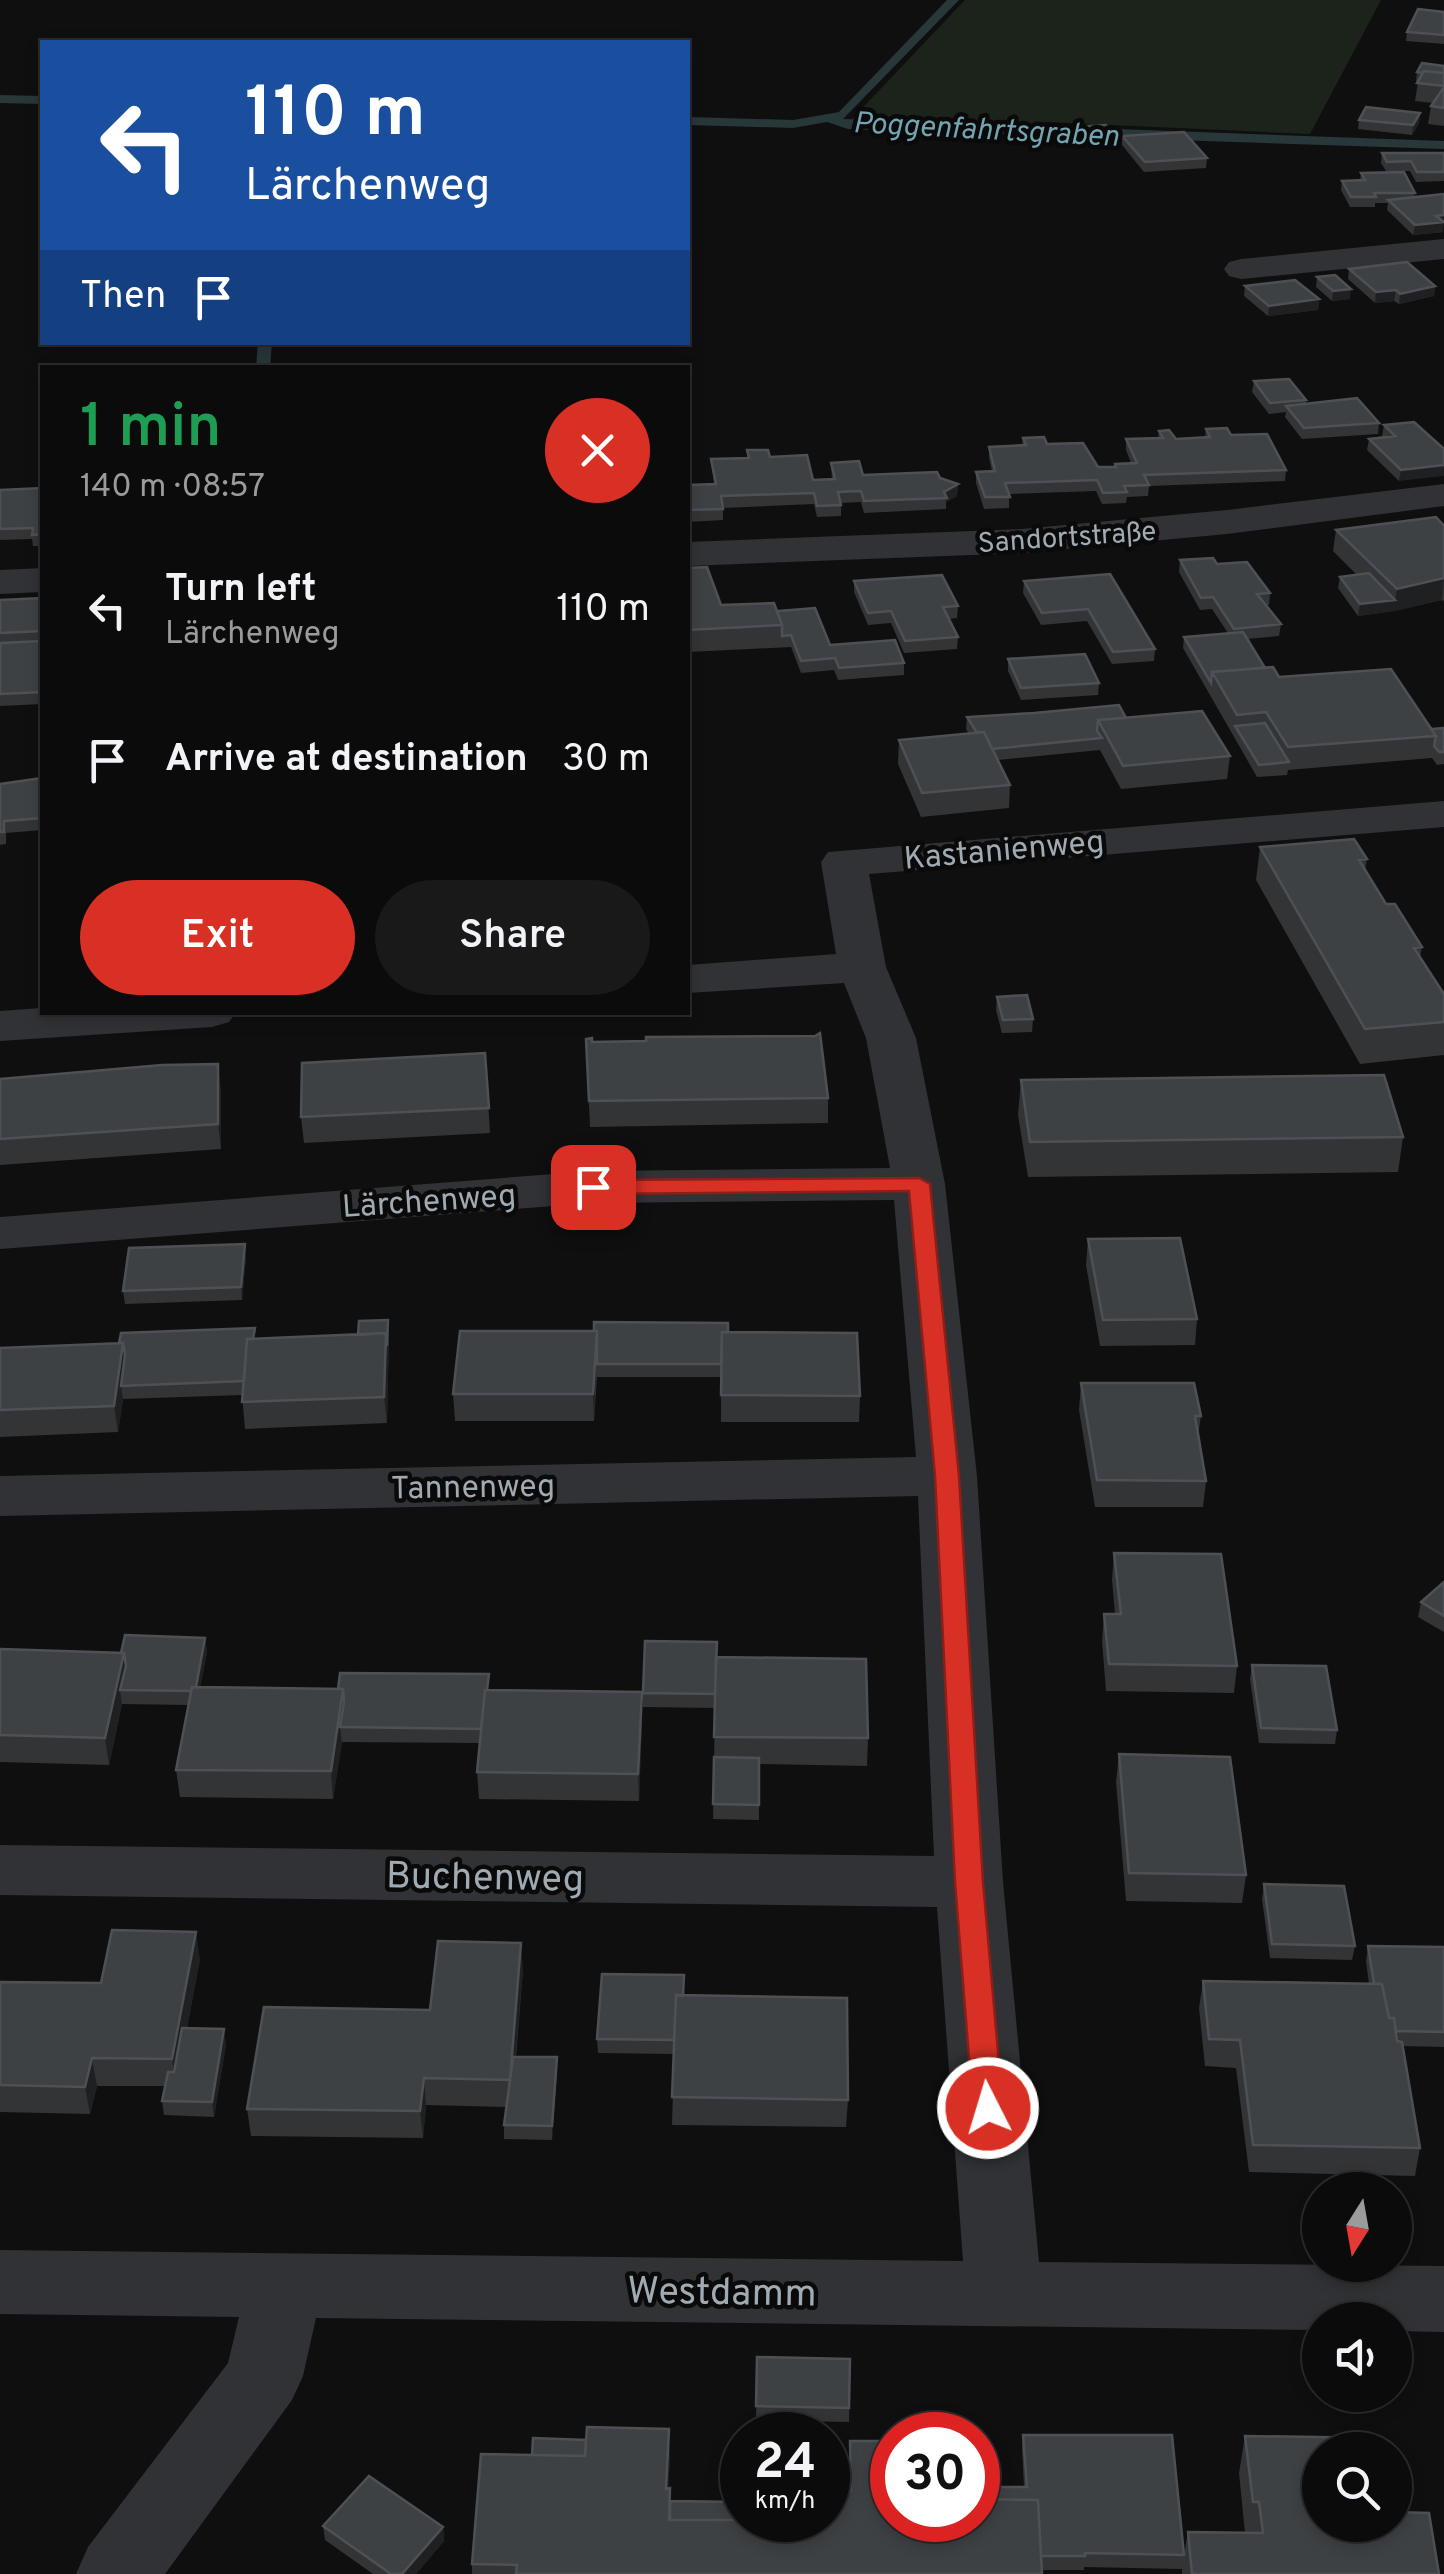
<!DOCTYPE html>
<html lang="en">
<head>
<meta charset="utf-8">
<style>
	body { margin:0; font-family:Overpass,sans-serif; background:#19191a; color:#f1f3f6; height:100vh; display:flex; flex-direction:column; font-size:38px; white-space:nowrap }
	* { box-sizing:border-box; margin:0 }
	p { font-size:32px; color:#9a9b9d }
	.icon { flex:none; width:55px; height:55px; fill:none; stroke:currentColor; stroke-width:2; stroke-linecap:round; stroke-linejoin:round }
	.map { position:relative; flex:1; overflow:hidden }
	.sheet { position:absolute; left:40px; top:365px; width:650px; height:650px; display:flex; flex-direction:column; background:#0b0b0c; border-radius:0px; box-shadow:0 5px 15px #0003,0 0 0 2px #2b2b2d }
	.sheet>* { flex:none }
	.banner { position:absolute; left:40px; top:40px; width:650px; height:305px; border-radius:0px; box-shadow:0 5px 15px #0003,0 0 0 2px #2b2b2d; background:#1a4fa0; color:#fff; overflow:hidden }
	.needle { width:65px; rotate:191deg }
	.fabs { position:absolute; left:1302px; top:2172px; display:grid; gap:20px }
	.fabs a { display:grid; place-items:center; width:110px; height:110px; border-radius:50%; background:#0b0b0c; box-shadow:0 5px 15px #0003,0 0 0 2px #2b2b2d; font-size:50px }
	.speed { position:absolute; left:720px; top:2412px; display:flex; gap:20px; font-size:50px; font-weight:700; text-align:center }
	.speed>* { display:grid; place-content:center; width:130px; height:130px; border-radius:50%; background:#0b0b0c; box-shadow:0 5px 15px #0003,0 0 0 2px #2b2b2d; line-height:1 }
	.speed small { font-size:25px; font-weight:400 }
	.speed .limit { border:15px solid #d22; background:#fff; color:#111 }
	.pin { position:absolute; display:grid; place-items:center; width:85px; height:85px; color:#fff; margin:-42px; border-radius:20px; box-shadow:0 5px 15px #0006 }
	.me { position:absolute; width:110px; margin:-55px; rotate:355deg; stroke-linejoin:round; filter:drop-shadow(0 0 8px #0008) }
	.turn { display:flex; align-items:center; gap:35px; height:210px; padding:0 40px; font-size:45px }
	.turn .icon { width:130px; height:130px; stroke-width:2.5 }
	.turn b { display:block; font-size:70px; line-height:85px }
	.then { display:flex; align-items:center; height:95px; padding:0 40px; background:#0003; gap:20px; font-size:38px }
	.round { display:grid; place-items:center; flex:none; width:105px; height:105px; border-radius:52px; background:#19191a }
	.head { display:flex; align-items:center; justify-content:space-between; height:170px; padding:0 40px }
	h1 { font-size:60px; font-weight:600; line-height:75px; color:#1e9e55 }
	.action { display:flex; gap:20px; margin-top:auto; padding:20px 40px }
	.action a { flex:1; height:115px; border-radius:60px; background:#d93025; color:#fff; font-size:40px; font-weight:600; line-height:115px; text-align:center }
	.action a+a { background:#19191a; color:#f1f3f6 }
	ul { padding:0; list-style:none }
	li { display:flex; align-items:center; gap:30px; height:150px; padding:0 40px }
	li div { flex:1 }
	li b { display:block; font-size:38px }
	li em { font-style:normal }
	.map>svg:first-child { display:block }
	.green { fill:#1c231b }
	.lines { fill:none; stroke-linecap:round; stroke-linejoin:round }
	.stream { fill:#283739; fill-rule:evenodd }
	.minor { fill:#303235; fill-rule:evenodd }
	.wall { fill:#323436 }
	.shaded-wall { fill:#1f2021 }
	.building { fill:#3e4144; stroke:#4d5155; stroke-width:2.5 }
	.route { fill:#d93025; stroke:#8d1f18; stroke-width:2.5 }
	.labels { text-anchor:middle; stroke-width:9; stroke-linejoin:round; paint-order:stroke }
	.far-street-label { font-size:28px; fill:#a0aab2; stroke:#0a0a0b }
	.far-water-label { font-size:30px; font-style:italic; fill:#74a4af; stroke:#0a0a0b }
	.street-label { font-size:32px; fill:#a0aab2; stroke:#0a0a0b }
	.near-street-label { font-size:38px; fill:#a0aab2; stroke:#0a0a0b }
</style>
</head>
<body>
<div class="map">
<svg width="1444" height="2574" viewBox="0 0 1444 2574">
	<rect width="100%" height="100%" fill="#0f0f10"/>
	<path class="green" d="M965 0H1381L1310 134 1045 122 1062 138 850 121Z"/>
	<g class="lines">
		<path class="stream" d="M947 0H959L843 119 1444 141V149L848 129 827 122 793 128 688 125V117L793 120 839 112Z
			M0 95 42 96V104L0 103Z
			M258 342H272L270 368H256Z"/>
		<path class="minor" d="M1444 239V259L1241 279 1229 276 1224 269 1229 262 1241 259Z
			M1444 484V506L1227 534 1022 553 688 566V542L1022 529 1227 510Z
			M42 568V592L0 594V570Z
			M1444 801V827L869 874 886 967 916 1038 945 1184 977 1476 1003 1882 1039 2262 1444 2266V2332L1395 2331V2320H1320V2330L316 2318 303 2376 292 2400 165 2574H76L88 2547 228 2363 239 2317 0 2314V2250L963 2261 937 1907 0 1895V1845L934 1856 918 1496 0 1516V1476L916 1457 894 1200 593 1203 0 1249V1217L593 1171 890 1168 866 1038 844 983 688 993V965L836 954 821 862 828 852Z
			M42 1008V1012H236L229 1022 212 1027 0 1041V1011Z"/>
	</g>
	<path class="wall" d="M1444 12V44L1406 41 1407 32Z
		M1444 66V126L1428 124 1431 106 1433 103 1415 101 1418 82H1416L1417 72Z
		M1420 113 1419 123 1412 135 1358 129 1359 120Z
		M1088 126 1114 146 1097 147 1088 136Z
		M1122 136 1207 158 1206 168 1144 172 1122 145Z
		M1382 153H1444V181L1416 182 1410 171H1386L1381 163Z
		M1361 173 1415 193 1414 198 1444 194 1443 232 1413 235 1387 210 1388 203H1375V207H1350L1341 190 1342 181 1360 180Z
		M1349 269 1435 286 1434 296 1399 304 1394 301 1375 303 1348 279Z
		M1317 277 1350 299 1332 301 1316 287Z
		M1245 286 1319 299 1318 310 1268 316 1244 296Z
		M1254 381 1306 400V404L1379 423 1378 434 1302 439 1285 417 1286 412 1269 414 1252 392Z
		M1414 422 1399 481 1367 450 1369 439 1384 437 1382 436 1384 425Z
		M1206 429 1231 435 1286 470 1285 481 1149 486 1148 496 1127 497 1126 503 1102 504 1096 491 1009 494V508L984 509 976 483V472L992 471 989 458V447L1022 445 1023 438 1047 444 1098 467H1115V464L1131 463 1126 450V439L1158 438 1159 431 1176 439 1205 437Z
		M747 450 770 457 813 480H832L831 463 863 475 940 478 958 484 957 496 946 502V509L864 513 861 502 841 503V516L817 517 814 504 723 508V520L688 522V485L714 484 711 459 747 458Z
		M42 488V546H33L32 539 0 540V490Z
		M1444 526V601L1442 600 1394 611 1358 616 1338 588 1340 577 1357 575 1333 551 1336 530Z
		M1180 560 1217 564 1270 593 1269 605H1266L1281 624 1279 636 1247 639 1265 668 1279 677 1431 729 1444 728V764L1437 765 1432 758 1288 770 1287 775 1257 777 1183 648 1184 637 1228 633 1212 609 1200 610 1179 572Z
		M688 568 721 605 777 611 830 645 904 663V675L838 680 834 670 801 673 791 647 688 652Z
		M1110 574 1155 649 1154 661 1112 664 1087 621 1041 625 1023 593 1024 581Z
		M854 581 958 606 957 618 949 619 958 637 957 649 904 653 891 623 868 625 854 592Z
		M42 598V704L0 706V600Z
		M1008 659 1099 683 1098 695 1021 700 1008 671Z
		M967 717 1126 718 1230 756 1227 779 1121 789 1100 750 998 760 1010 785 1009 808 921 817 898 764 899 740 969 734 966 729Z
		M42 778V830L6 833V844L0 845V784Z
		M1260 847 1367 859 1365 870 1386 904 1422 947 1420 958 1444 994V1055L1360 1064 1256 880Z
		M997 997 1033 1019 1032 1032 1002 1033 996 1010Z
		M586 1039 592 1042 828 1098V1123L590 1127Z
		M485 1053 490 1133 304 1143 301 1117Z
		M0 1079 221 1089V1149L0 1165Z
		M1021 1080 1403 1137 1398 1172 1028 1177 1018 1115Z
		M1088 1239 1197 1319 1195 1345 1100 1346 1086 1265Z
		M246 1257 242 1300 125 1304 123 1291Z
		M728 1332 860 1396 859 1422H721V1371V1377H597L594 1421H455L453 1394Z
		M389 1333 387 1423 245 1429 242 1395 123 1399 118 1432 0 1437V1348Z
		M1081 1383 1201 1416 1198 1436 1206 1481 1203 1507H1095L1079 1410Z
		M1114 1553 1237 1666 1234 1693 1106 1691 1102 1641 1104 1614H1115L1112 1580Z
		M1444 1582V1632L1418 1617 1421 1602Z
		M205 1638 207 1652 200 1687 642 1692V1719L639 1801 479 1799 477 1772 480 1743 342 1742 333 1799 180 1797 176 1770 188 1705 122 1704 109 1765 0 1762V1649L121 1653Z
		M717 1657 868 1738 867 1766 759 1764V1820L713 1819 715 1708 643 1707V1693Z
		M1252 1665 1337 1730 1335 1744 1259 1743 1250 1679Z
		M1119 1754 1246 1875 1242 1903 1126 1901 1116 1782Z
		M1264 1884 1355 1946 1352 1960 1270 1958 1262 1899Z
		M1368 1946 1444 1947V2047L1403 2046 1420 2148 1415 2176 1249 2172 1236 2068 1205 2066 1199 2008 1203 1981 1369 1984 1366 1961Z
		M200 1959 187 2028 226 2044 214 2117 164 2115 162 2101 165 2086H97L90 2114 0 2112V1982L101 1983Z
		M523 1970 516 2057 557 2071 552 2140 504 2139V2125L506 2107 426 2105 423 2138 251 2136 247 2109 430 2010Z
		M684 1996 848 2100 846 2127 672 2125 674 2054 598 2053 597 2039Z
		M757 2357 850 2359 849 2422 756 2420Z
		M1023 2435 1184 2555 1188 2532 1245 2533 1239 2473 1245 2436 1320 2450 1439 2574H1182V2569L1084 2567V2570H1042V2574H472V2564L670 2456 668 2489 670 2501 742 2520 849 2491 850 2441 892 2520 1024 2487 1022 2449Z
		M323 2526 443 2527 444 2541 416 2574H373L325 2540Z"/>
	<path class="shaded-wall" d="M1420 113 1419 123 1412 135 1413 125Z
		M1115 136 1114 146 1097 147 1098 138Z
		M1444 215 1443 232 1413 235 1415 225 1436 216Z
		M1435 286 1434 296 1399 304 1400 294Z
		M1351 289 1350 299 1332 301 1333 291Z
		M1396 290 1394 301 1375 303 1376 292Z
		M1319 299 1318 310 1268 316 1269 306Z
		M1444 465V476L1399 481 1401 470Z
		M958 484 957 496 946 502 944 492Z
		M1444 578 1442 600 1394 611 1358 616 1360 604 1395 600 1397 589Z
		M218 1064 221 1089V1149L218 1124Z
		M245 1244 246 1257 242 1300 241 1287Z
		M388 1320 389 1333 387 1423 384 1397Z
		M597 1331V1364H596L594 1421 593 1394Z
		M123 1343 127 1369 121 1386 123 1399 118 1432 114 1406Z
		M205 1638 207 1652 197 1705 195 1691Z
		M124 1653 128 1680 120 1690 122 1704 109 1765 105 1738Z
		M343 1689 345 1716 340 1727 342 1742 333 1799 331 1771Z
		M642 1692V1719L639 1801 638 1774Z
		M196 1932 200 1959 176 2086 172 2059Z
		M521 1943 523 1970 511 2107 510 2080Z
		M224 2029 226 2044 214 2117 212 2102Z
		M557 2057V2071L552 2140V2126Z
		M92 2058 97 2086 90 2114 85 2087Z
		M424 2078 426 2105 423 2138 420 2111Z
		M669 2429 670 2456 667 2516 666 2489Z
		M443 2527 444 2541 416 2574H402Z"/>
	<path class="building" d="M1418 9 1444 12V35L1407 32Z
		M1422 63 1444 66V73L1424 71 1422 73 1417 72Z
		M1424 71 1444 73V86L1417 83Z
		M1444 87V108L1431 106Z
		M1366 107 1420 113 1413 125 1359 120Z
		M1106 125 1115 136 1098 138 1088 126Z
		M1184 132 1207 158 1145 162 1122 136Z
		M1382 153H1444V172H1417L1411 161 1387 162Z
		M1404 172 1415 193H1374L1376 197H1351L1342 181 1365 180 1361 173Z
		M1444 194V215L1436 216 1444 222 1415 225 1388 200Z
		M1407 262 1435 286 1400 294 1396 290 1376 292 1349 269Z
		M1335 275 1351 289 1333 291 1317 277Z
		M1295 280 1319 299 1269 306 1245 286Z
		M1289 379 1306 400 1270 403 1254 381Z
		M1357 398 1379 423 1304 428 1286 406Z
		M1414 422 1444 449V465L1401 470 1369 439 1395 436 1384 425Z
		M1227 428 1231 435 1267 434 1286 470 1144 475 1149 485 1124 486 1127 492 1103 493 1097 480 1005 483 1010 497H985L976 472 995 471 989 447 1026 445 1023 438 1044 437 1047 444 1083 443 1098 467H1116L1115 464 1137 463 1126 439 1163 438 1159 431 1169 430 1176 439 1210 437 1206 429Z
		M747 450H768L770 457 807 455 813 480 835 479 831 463 859 461 863 475 937 472 940 478 958 484 944 492 947 498 864 501 861 491 838 492 841 505 817 506 814 493 721 496 723 509 688 510V485L716 484 711 459 749 458Z
		M42 488V534L32 535 33 528 0 529V490Z
		M1436 517 1444 526V578L1397 589 1336 530Z
		M1213 558 1217 564 1247 562 1270 593 1257 594 1281 624 1234 629 1213 597 1201 598 1180 560Z
		M707 567 721 605 774 603 782 625 688 630V568Z
		M1369 573 1395 600 1360 604 1340 577Z
		M1110 574 1155 649 1113 652 1088 609 1042 613 1024 581Z
		M942 575 958 606 943 607 958 637 905 641 891 611 868 613 854 581Z
		M42 598V631L0 633V600Z
		M815 608 830 645 895 640 904 663 839 668 835 658 801 661 791 635 782 636V625L777 611Z
		M1243 632 1265 668 1212 672 1211 683 1184 637Z
		M42 641V692L0 694V643Z
		M1085 654 1099 683 1021 688 1008 659Z
		M1273 667 1279 677 1391 669 1436 736 1288 747 1266 712 1237 715 1212 672Z
		M1119 705 1126 718 1098 720 1097 731 1102 738 992 749 984 732 977 733 967 717 1034 713Z
		M1202 711 1230 756 1123 766 1098 720Z
		M1265 723 1289 762 1259 765 1235 726Z
		M1444 728V752H1439L1434 746 1436 736 1431 729Z
		M984 732 1010 785 922 793 899 740Z
		M42 778V818L4 821V832H0V784Z
		M1354 839 1367 859 1359 860 1386 904H1395L1422 947 1414 948 1444 994V1022L1365 1029 1260 847Z
		M1027 995 1033 1019 1003 1020 997 997Z
		M820 1033 828 1098 589 1101 586 1039 592 1038V1042L646 1041V1037L815 1036Z
		M485 1053 489 1108 301 1117 302 1063Z
		M218 1064V1124L0 1139V1079L162 1065Z
		M1384 1075 1403 1137 1030 1142 1021 1080Z
		M1180 1238 1197 1319 1103 1320 1088 1239Z
		M245 1244 241 1287 123 1291 129 1248Z
		M388 1320 387 1346 386 1333 358 1335 359 1321Z
		M594 1322 728 1323V1332H722L721 1364H597V1331H594Z
		M255 1328 253 1339H247L244 1381 121 1386 125 1355 123 1343H119L121 1333Z
		M460 1331H597L593 1394H453Z
		M722 1332 857 1333 860 1396 721 1395Z
		M386 1333 384 1397 242 1402 247 1339Z
		M123 1343 114 1406 0 1410V1348Z
		M1081 1383H1194L1201 1416H1195L1206 1481 1097 1480Z
		M1114 1553 1221 1554 1237 1666 1109 1664 1104 1614H1121Z
		M1444 1582V1616L1421 1602Z
		M125 1635 205 1638 196 1687H192L191 1691 120 1690 126 1666 124 1653H121Z
		M645 1641 717 1642 715 1694 643 1693Z
		M0 1649 124 1653 105 1738 0 1735Z
		M716 1657 866 1659 868 1738 714 1737Z
		M1252 1665 1326 1666 1337 1730 1261 1728Z
		M340 1673 489 1674 487 1690H485L481 1729 340 1727 344 1702 343 1689H338Z
		M192 1687 343 1689 331 1771 176 1770Z
		M485 1690 642 1692 638 1774 477 1772Z
		M1119 1754 1230 1757 1246 1875 1129 1873Z
		M714 1757 759 1758V1805L713 1804Z
		M1264 1884 1344 1886 1355 1946 1272 1944Z
		M112 1930 196 1932 172 2059 92 2058 85 2087 0 2085V1982L101 1983Z
		M438 1941 521 1943 510 2080 424 2078 420 2111 247 2109 264 2007 430 2010Z
		M1368 1946 1444 1947V2032L1396 2031 1394 2018H1389L1382 1984H1374Z
		M602 1974 684 1975 683 1996 676 1995 674 2040 597 2039Z
		M1203 1981 1382 1984 1389 2018H1394L1397 2041 1402 2042 1420 2148 1253 2145 1240 2040 1209 2039Z
		M676 1995 847 1998 848 2100 672 2097Z
		M182 2028 224 2029 212 2102 162 2101 168 2072H174Z
		M513 2057H557L552 2126 504 2125Z
		M757 2357 850 2359 849 2408 756 2406Z
		M587 2427 669 2429 666 2489 670 2488 669 2520H828V2490L851 2491 850 2441H892V2520H978V2499L1038 2500 1042 2574H516L517 2565 472 2564 481 2454 585 2456Z
		M1023 2435H1172L1184 2555 1085 2553V2556H1041L1038 2500 978 2499V2487H1027Z
		M1245 2436 1382 2438 1384 2450H1320V2525H1395V2512L1429 2513 1439 2574H1192L1188 2532 1263 2533 1259 2502H1253Z
		M533 2438 586 2440 585 2456 532 2455Z
		M369 2476 443 2527 402 2574H391L323 2526Z
		M670 2501 742 2502V2520H767H670Z"/>
	<path class="route" d="M919 1178 930 1184 959 1476 983 1882 1003 2108 999 2116 988 2120 978 2116 973 2108 955 1882 935 1476 909 1191 593 1194 582 1187 593 1180Z"/>
	<g class="labels">
		<g class="far-street-label">
			<text transform="translate(1067 536) rotate(-4)" y="10">Sandortstraße</text>
		</g>
		<g class="far-water-label">
			<text transform="translate(986 129) rotate(3)" y="10">Poggenfahrtsgraben</text>
		</g>
		<g class="street-label">
			<text transform="translate(1004 849) rotate(-5)" y="11">Kastanienweg</text>
			<text transform="translate(429 1200) rotate(-4)" y="11">Lärchenweg</text>
			<text transform="translate(473 1486) rotate(-1)" y="11">Tannenweg</text>
		</g>
		<g class="near-street-label">
			<text transform="translate(485 1876) rotate(1)" y="13">Buchenweg</text>
			<text transform="translate(722 2291) rotate(1)" y="13">Westdamm</text>
		</g>
	</g>
</svg>
<div class="fabs">
<a><svg class="needle" viewBox="-14 -14 28 28"><path d="M0-13l5 13h-10z" fill="#e53935"/><path d="M0 13l5-13h-10z" fill="#9a9b9d"/></svg></a>
<a><svg class="icon" aria-label="sound" viewBox="0 0 24 24"><path d="M4 9h4l5-4v14l-5-4H4zM17 9q2 3 0 6"/></svg></a>
<a><svg class="icon" aria-label="search" viewBox="0 0 24 24"><circle cx="10" cy="10" r="6"/><path d="M15 15l6 6"/></svg></a>
</div>
<div class="speed"><div>24<small>km/h</small></div><div class="limit">30</div></div>
<div class="pin" style="left:593px;top:1187px;background:#d93025"><svg class="icon" aria-label="arrive" viewBox="0 0 24 24"><path d="M6 21V4h12l-3 4 3 4H6"/></svg></div>
<svg class="me" style="left:988px;top:2108px" viewBox="-20 -20 40 40"><circle r="17" fill="#d93025" stroke="#fff" stroke-width="3"/><path d="M0-11L8 9 0 5-8 9z" fill="#fff"/></svg>
<div class="banner">
<div class="turn"><svg class="icon" aria-label="left" viewBox="0 0 24 24"><path d="M17 20v-9H6M10 6l-5 5 5 5"/></svg><div><b>110 m</b>Lärchenweg</div></div>
<div class="then">Then<svg class="icon" aria-label="arrive" viewBox="0 0 24 24"><path d="M6 21V4h12l-3 4 3 4H6"/></svg></div>
</div>
<section class="sheet">
<div class="head"><div><h1>1 min</h1><p>140 m · 08:57</p></div><a class="round" style="background:#d93025;color:#fff"><svg class="icon" aria-label="close" viewBox="0 0 24 24"><path d="M6 6l12 12M18 6L6 18"/></svg></a></div>
<ul>
<li><svg class="icon" aria-label="left" viewBox="0 0 24 24"><path d="M17 20v-9H6M10 6l-5 5 5 5"/></svg><div><b>Turn left</b><p>Lärchenweg</p></div><em>110 m</em></li>
<li><svg class="icon" aria-label="arrive" viewBox="0 0 24 24"><path d="M6 21V4h12l-3 4 3 4H6"/></svg><div><b>Arrive at destination</b></div><em>30 m</em></li>
</ul>
<div class="action"><a>Exit</a><a>Share</a></div>
</section>
</div>
</body>
</html>
